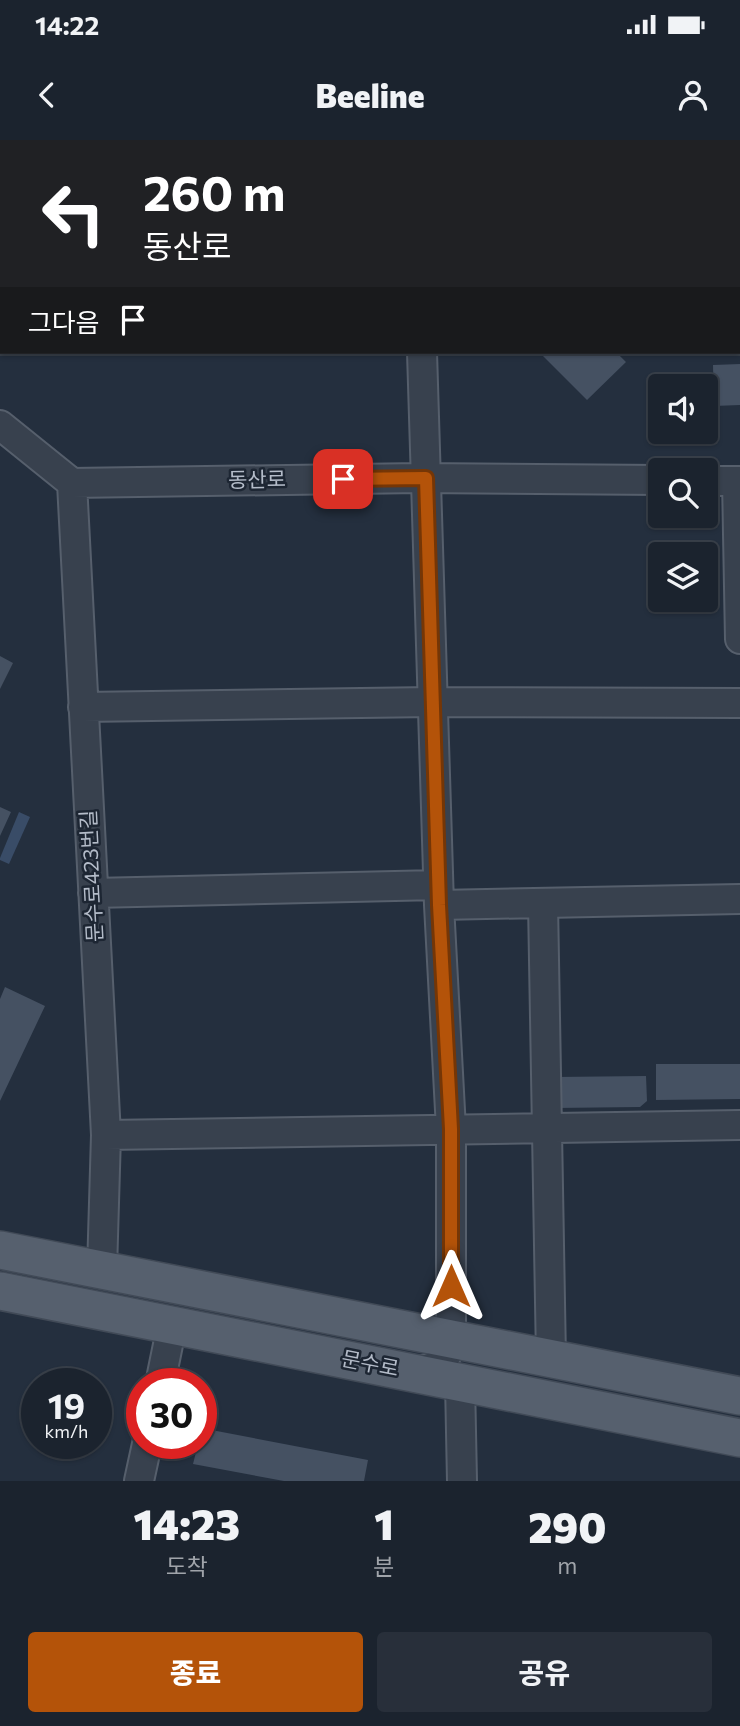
<!DOCTYPE html>
<html lang="ko">
<head>
<meta charset="utf-8">
<style>
	body { margin:0; font-family:Commissioner,"Noto Sans KR",sans-serif; background:#282f3a; color:#f1f3f6; height:100vh; display:flex; flex-direction:column; font-size:26px; white-space:nowrap }
	* { box-sizing:border-box; margin:0 }
	p { font-size:23px; color:#a0a4aa }
	.icon { flex:none; width:38px; height:38px; fill:none; stroke:currentColor; stroke-width:2; stroke-linecap:round; stroke-linejoin:round }
	.map { position:relative; height:1341px; overflow:hidden }
	.side { display:flex; flex-direction:column; background:#1b232e; flex:1 }
	.side>* { flex:none }
	.guide { position:absolute; left:0px; top:0px; width:740px; height:214px; box-shadow:0 2px 5px #0004,0 0 0 2px #39404a; background:#202124; color:#fff; overflow:hidden }
	.tools { position:absolute; left:648px; top:234px; display:grid; gap:14px }
	.tools a { display:grid; place-items:center; width:70px; height:70px; border-radius:7px; background:#1b232e; box-shadow:0 2px 5px #0004,0 0 0 2px #39404a; font-size:35px }
	.speed { position:absolute; left:21px; top:1228px; display:flex; gap:14px; font-size:35px; font-weight:700; text-align:center }
	.speed>* { display:grid; place-content:center; width:91px; height:91px; border-radius:50%; background:#1b232e; box-shadow:0 2px 5px #0004,0 0 0 2px #39404a; line-height:1 }
	.speed small { font-size:18px; font-weight:400 }
	.speed .limit { border:10px solid #d22; background:#fff; color:#111 }
	.pin { position:absolute; display:grid; place-items:center; width:60px; height:60px; color:#fff; margin:-30px; border-radius:14px; box-shadow:0 4px 10px #0006 }
	.me { position:absolute; width:77px; margin:-38px; rotate:0deg; stroke-linejoin:round; filter:drop-shadow(0 0 5px #0008) }
	.turn { display:flex; align-items:center; gap:24px; height:147px; padding:0 28px; font-size:32px }
	.turn .icon { width:91px; height:91px; stroke-width:2.5 }
	.turn b { display:block; font-size:49px; line-height:60px }
	.then { display:flex; align-items:center; height:66px; padding:0 28px; background:#0003; gap:14px; font-size:26px }
	.eta { display:flex; justify-content:space-evenly; align-items:center; height:119px; text-align:center }
	.eta b { font-size:42px; font-weight:800; line-height:49px }
	.primary-button { display:flex; gap:14px; margin-top:auto; padding:14px 28px }
	.primary-button a { flex:1; height:80px; border-radius:7px; background:#b45309; color:#fff; font-size:28px; font-weight:800; line-height:80px; text-align:center }
	.primary-button a+a { background:#282f3a; color:#f1f3f6 }
	.status { display:flex; justify-content:space-between; align-items:center; height:49px; padding:0 35px; background:#1b232e; direction:ltr }
	.status svg { height:19px; fill:currentColor }
	header { display:flex; justify-content:space-between; align-items:center; height:91px; padding:0 28px; background:#1b232e; font-size:32px; font-weight:800 }
	.map>svg:first-child { display:block }
	.water { fill:#394c67 }
	.building { fill:#455162 }
	.lines { fill:none; stroke-linecap:round; stroke-linejoin:round }
	.minor-casing { stroke:#565f6c; stroke-width:32 }
	.major-casing { stroke:#414a57; stroke-width:40 }
	.minor { stroke:#38414e; stroke-width:28 }
	.major { stroke:#56606e; stroke-width:37 }
	.route-casing { stroke:#753606; stroke-width:18 }
	.route { stroke:#b45309; stroke-width:12 }
	.labels { text-anchor:middle; stroke-width:5; stroke-linejoin:round; paint-order:stroke }
	.street-label { font-size:21px; fill:#b4bcc9; stroke:#1d2633 }
</style>
</head>
<body>
<div class="status"><b>14:22</b><svg viewBox="0 0 49 12"><path d="M0 12V9h3v3zM5 12V6h3v6zM10 12V3h3v9zM15 12V0h3v12zM26 1h20v11H26zM47 4h2v5h-2z"/></svg></div>
<header><svg class="icon" aria-label="back" viewBox="0 0 24 24"><path d="M15 5l-7 7 7 7"/></svg>Beeline<svg class="icon" aria-label="person" viewBox="0 0 24 24"><circle cx="12" cy="8" r="4"/><path d="M4 21q1-7 8-7t8 7"/></svg></header>
<div class="map">
<svg width="740" height="1341" viewBox="0 0 740 1341">
	<rect width="100%" height="100%" fill="#242f3e"/>
	<path class="water" d="M19 672 30 677 9 724 0 720V718Z"/>
	<path class="building" d="M543 212H616L626 222 587 260 541 214Z
		M740 224V265L714 266 713 225Z
		M0 516 13 523 0 549Z
		M0 667 11 672 0 696Z
		M5 847 45 866 0 961V859Z
		M656 924H740V959L656 960Z
		M646 936 647 961 640 967 555 968V937Z
		M201 1288 368 1320 364 1341H284L193 1324 198 1304H201Z"/>
	<g class="lines">
		<g class="minor-casing">
			<path id="minor" d="M417 0V2
				M48 2 50 0
				M0 49 2 47
				M0 285 72 343 419 338 660 340
				M705 341H740
				M737 341 740 499
				M72 343 106 995 102 1130
				M83 567 432 562 740 563
				M93 753 438 745
				M543 763 551 1219
				M439 765 740 759
				M106 995 740 985
				M411 1232C433 1230 449 1223 451 1199V989L439 765 422 212
				M460 1242 462 1341
				M160 1244 172 1185
				M139 1341 147 1304"/>
		</g>
		<g class="major-casing">
			<path id="major" d="M0 1110 740 1256
				M0 1151 740 1298"/>
		</g>
		<use href="#minor" class="minor"/>
		<use href="#major" class="major"/>
	</g>
	<g class="lines">
		<g class="route-casing">
			<path id="route" d="M343 339 426 338 439 765 451 989V1146"/>
		</g>
		<use href="#route" class="route"/>
	</g>
	<g class="labels">
		<g class="street-label">
			<text transform="translate(257 340) rotate(-1)" y="7">동산로</text>
			<text transform="translate(92 736) rotate(-93)" y="7">문수로423번길</text>
			<text transform="translate(370 1224) rotate(11)" y="7">문수로</text>
		</g>
	</g>
</svg>
<div class="tools">
<a><svg class="icon" aria-label="sound" viewBox="0 0 24 24"><path d="M4 9h4l5-4v14l-5-4H4zM17 9q2 3 0 6"/></svg></a>
<a><svg class="icon" aria-label="search" viewBox="0 0 24 24"><circle cx="10" cy="10" r="6"/><path d="M15 15l6 6"/></svg></a>
<a><svg class="icon" aria-label="layers" viewBox="0 0 24 24"><path d="M12 4l9 5-9 5-9-5zM3 14l9 5 9-5"/></svg></a>
</div>
<div class="speed"><div>19<small>km/h</small></div><div class="limit">30</div></div>
<div class="pin" style="left:343px;top:339px;background:#d93025"><svg class="icon" aria-label="arrive" viewBox="0 0 24 24"><path d="M6 21V4h12l-3 4 3 4H6"/></svg></div>
<svg class="me" style="left:451px;top:1146px" viewBox="-20 -20 40 40"><path d="M0-17L14 15 0 8-14 15z" fill="#b45309" stroke="#fff" stroke-width="4"/></svg>
<div class="guide">
<div class="turn"><svg class="icon" aria-label="left" viewBox="0 0 24 24"><path d="M17 20v-9H6M10 6l-5 5 5 5"/></svg><div><b>260 m</b>동산로</div></div>
<div class="then">그다음<svg class="icon" aria-label="arrive" viewBox="0 0 24 24"><path d="M6 21V4h12l-3 4 3 4H6"/></svg></div>
</div>
</div>
<section class="side">
<div class="eta">
<div><b>14:23</b><p>도착</p></div>
<div><b>1</b><p>분</p></div>
<div><b>290</b><p>m</p></div>
</div>
<div class="primary-button"><a>종료</a><a>공유</a></div>
</section>
</body>
</html>
